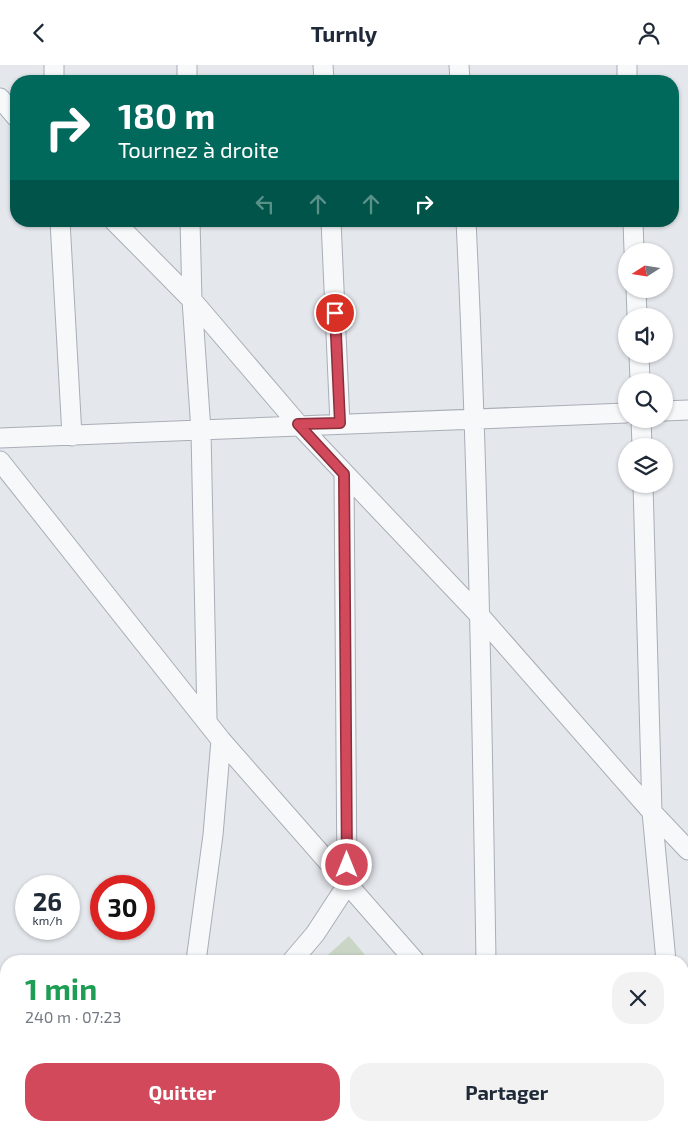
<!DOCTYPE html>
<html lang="fr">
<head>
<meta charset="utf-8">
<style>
	body { margin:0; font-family:"Exo 2",sans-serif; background:#f2f2f3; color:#1f2937; height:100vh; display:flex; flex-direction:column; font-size:19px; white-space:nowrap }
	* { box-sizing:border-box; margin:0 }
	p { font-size:16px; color:#747a83 }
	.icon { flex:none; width:28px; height:28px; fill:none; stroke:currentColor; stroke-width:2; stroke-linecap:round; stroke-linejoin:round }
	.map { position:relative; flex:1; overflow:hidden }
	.drawer { position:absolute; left:0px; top:890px; width:689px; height:176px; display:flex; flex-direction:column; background:#fff; border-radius:20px 20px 0 0; box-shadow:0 1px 4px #0004 }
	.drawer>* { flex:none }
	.hud { position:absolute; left:10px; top:10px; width:669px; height:152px; border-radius:20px; box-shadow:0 1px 4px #0004; background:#00695c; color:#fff; overflow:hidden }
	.needle { width:32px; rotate:258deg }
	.controls { position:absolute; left:618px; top:178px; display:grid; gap:10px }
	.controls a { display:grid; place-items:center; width:55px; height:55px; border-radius:50%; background:#fff; box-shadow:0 1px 4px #0004; font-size:25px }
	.speed { position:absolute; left:15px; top:810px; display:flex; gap:10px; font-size:25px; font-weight:700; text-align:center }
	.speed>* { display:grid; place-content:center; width:65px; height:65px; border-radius:50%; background:#fff; box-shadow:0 1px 4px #0004; line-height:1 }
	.speed small { font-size:12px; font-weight:400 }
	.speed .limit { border:8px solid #d22; background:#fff; color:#111 }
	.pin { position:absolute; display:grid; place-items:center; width:42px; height:42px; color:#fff; margin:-21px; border:2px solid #fff; border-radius:50%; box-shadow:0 1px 5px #0007 }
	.me { position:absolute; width:55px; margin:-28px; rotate:0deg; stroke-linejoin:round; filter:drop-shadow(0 0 4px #0008) }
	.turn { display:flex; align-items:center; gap:18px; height:105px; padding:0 25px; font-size:22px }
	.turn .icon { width:65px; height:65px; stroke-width:2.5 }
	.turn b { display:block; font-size:35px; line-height:42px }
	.lanes { display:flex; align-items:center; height:48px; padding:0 25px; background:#0003; justify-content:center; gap:25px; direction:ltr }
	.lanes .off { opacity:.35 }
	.round { display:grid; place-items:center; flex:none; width:52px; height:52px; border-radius:20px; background:#f2f2f3 }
	.headline { display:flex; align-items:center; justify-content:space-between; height:85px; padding:0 25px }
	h1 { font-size:30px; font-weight:700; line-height:38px; color:#1e9e55 }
	.cta { display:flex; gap:10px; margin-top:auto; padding:10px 25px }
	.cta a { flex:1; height:58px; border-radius:20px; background:#d1495b; color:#fff; font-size:20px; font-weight:700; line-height:58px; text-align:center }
	.cta a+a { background:#f2f2f3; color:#1f2937 }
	header { display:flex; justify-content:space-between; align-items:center; height:65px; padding:0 25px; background:#fff; font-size:22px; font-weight:700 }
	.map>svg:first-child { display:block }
	.green { fill:#c9d6c5 }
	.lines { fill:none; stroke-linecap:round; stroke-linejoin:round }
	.street-casing { stroke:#a9aeb7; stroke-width:21 }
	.path { stroke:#c2c5cb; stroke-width:3; stroke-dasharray:4 4; stroke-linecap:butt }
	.street { stroke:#f7f8fa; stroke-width:19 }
	.route-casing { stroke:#882f3b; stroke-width:12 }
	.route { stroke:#d1495b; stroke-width:9 }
</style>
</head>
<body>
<header><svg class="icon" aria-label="back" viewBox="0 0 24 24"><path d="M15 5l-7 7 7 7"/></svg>Turnly<svg class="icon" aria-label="person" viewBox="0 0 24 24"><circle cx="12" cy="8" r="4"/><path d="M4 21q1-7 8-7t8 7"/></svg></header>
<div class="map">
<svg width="688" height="1066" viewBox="0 0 688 1066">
	<rect width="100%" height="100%" fill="#e4e7ec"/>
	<path class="green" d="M349 871 370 896H321Z
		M212 1060H505L510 1066H212Z"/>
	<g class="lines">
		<g class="street-casing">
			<path id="street" d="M54 0V16
				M187 0V16
				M323 0 324 16
				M459 0 460 16
				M627 0V16
				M0 33 16 52
				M60 156 72 371
				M114 156 192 235 298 359 481 552 652 747 688 785
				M190 156 192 235 201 366 207 654
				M331 156 340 359
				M466 156C478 403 482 649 486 896
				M633 156 634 186
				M636 224 637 251
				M639 289 640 316
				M664 346 688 345
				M641 354 642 381
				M0 373 626 348
				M0 396 221 675 415 896
				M643 419 652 747 666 896
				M196 896 213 770 221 675
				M292 896 315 869 347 820 344 409
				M558 1060 563 1066
				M670 1060V1066
				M115 1066 119 1060"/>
		</g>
		<path class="path" d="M0 1046 6 1052
			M15 1060 22 1066
			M534 1066 542 1062"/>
		<use href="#street" class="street"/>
	</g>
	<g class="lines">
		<g class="route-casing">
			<path id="route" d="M335 248 340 358 298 359 344 409 347 800"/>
		</g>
		<use href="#route" class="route"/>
	</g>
</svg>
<div class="controls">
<a><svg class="needle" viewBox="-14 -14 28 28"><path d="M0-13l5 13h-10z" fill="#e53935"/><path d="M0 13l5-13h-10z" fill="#747a83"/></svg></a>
<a><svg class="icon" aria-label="sound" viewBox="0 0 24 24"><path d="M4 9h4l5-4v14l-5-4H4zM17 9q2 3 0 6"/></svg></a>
<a><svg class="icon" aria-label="search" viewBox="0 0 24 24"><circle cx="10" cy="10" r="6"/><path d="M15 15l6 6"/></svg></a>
<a><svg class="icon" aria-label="layers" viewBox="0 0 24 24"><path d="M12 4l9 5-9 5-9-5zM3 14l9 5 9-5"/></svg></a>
</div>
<div class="speed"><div>26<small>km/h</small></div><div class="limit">30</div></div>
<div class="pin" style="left:335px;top:248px;background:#d93025"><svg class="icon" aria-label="arrive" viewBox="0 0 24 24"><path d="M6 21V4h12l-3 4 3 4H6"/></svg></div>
<svg class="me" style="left:347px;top:800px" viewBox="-20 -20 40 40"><circle r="17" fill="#d1495b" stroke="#fff" stroke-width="3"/><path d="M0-11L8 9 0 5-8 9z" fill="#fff"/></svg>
<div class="hud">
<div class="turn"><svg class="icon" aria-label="right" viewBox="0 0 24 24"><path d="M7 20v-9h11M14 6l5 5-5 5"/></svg><div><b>180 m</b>Tournez à droite</div></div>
<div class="lanes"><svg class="icon off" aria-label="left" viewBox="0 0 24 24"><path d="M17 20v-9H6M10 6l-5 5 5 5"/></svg><svg class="icon off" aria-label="ahead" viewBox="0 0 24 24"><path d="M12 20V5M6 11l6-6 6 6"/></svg><svg class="icon off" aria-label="ahead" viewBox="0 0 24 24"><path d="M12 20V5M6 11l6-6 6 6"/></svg><svg class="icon" aria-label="right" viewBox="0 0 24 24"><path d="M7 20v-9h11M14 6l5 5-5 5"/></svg></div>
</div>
<section class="drawer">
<div class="headline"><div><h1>1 min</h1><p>240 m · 07:23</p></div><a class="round"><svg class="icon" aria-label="close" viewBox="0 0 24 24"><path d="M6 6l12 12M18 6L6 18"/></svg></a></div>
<div class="cta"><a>Quitter</a><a>Partager</a></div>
</section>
</div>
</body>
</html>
